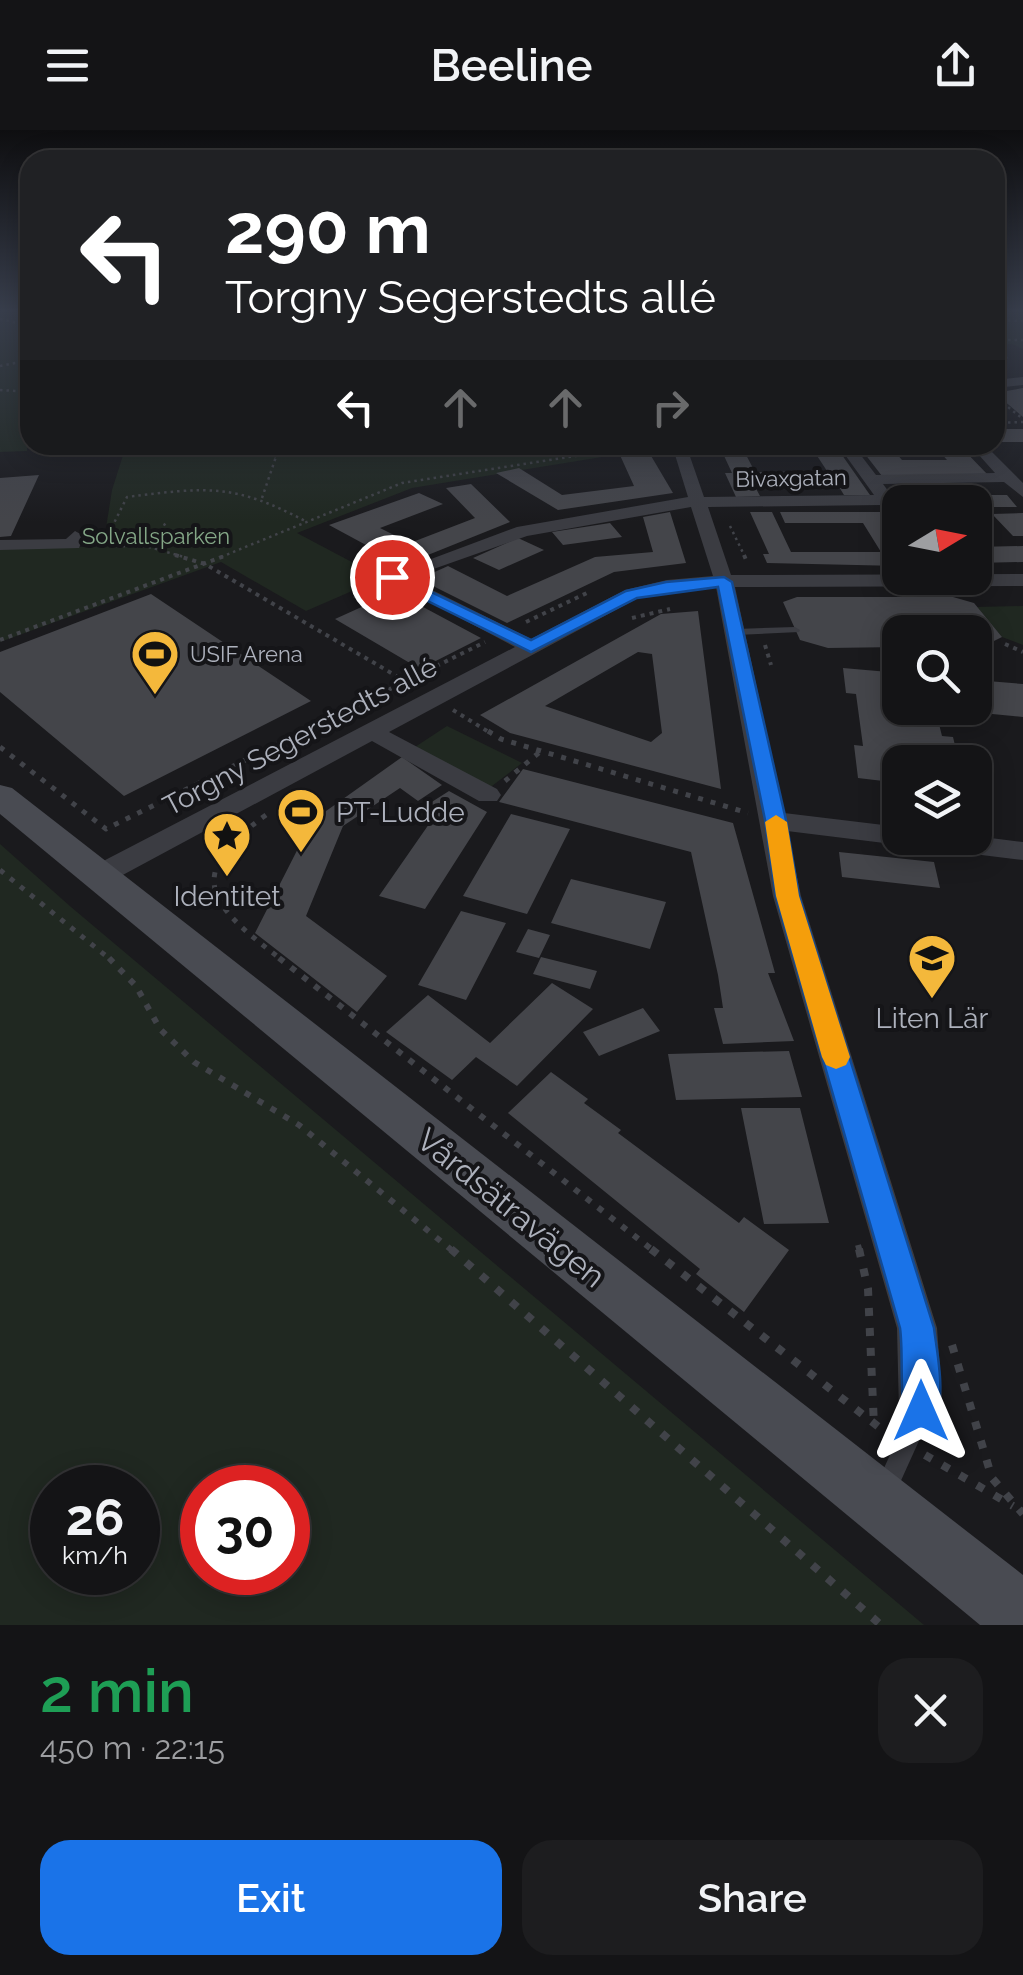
<!DOCTYPE html>
<html lang="en">
<head>
<meta charset="utf-8">
<style>
	body { margin:0; font-family:Raleway,sans-serif; background:#1d1d1f; color:#f1f3f6; height:100vh; display:flex; flex-direction:column; font-size:38px; white-space:nowrap }
	* { box-sizing:border-box; margin:0 }
	p { font-size:32px; color:#9d9ea1 }
	.icon { flex:none; width:55px; height:55px; fill:none; stroke:currentColor; stroke-width:2; stroke-linecap:round; stroke-linejoin:round }
	.map { position:relative; height:1495px; overflow:hidden }
	.details { display:flex; flex-direction:column; background:#141416; flex:1 }
	.details>* { flex:none }
	.banner { position:absolute; left:20px; top:20px; width:985px; height:305px; border-radius:30px; box-shadow:0 5px 25px #0003,0 0 0 2px #333335; background:#202124; color:#fff; overflow:hidden }
	.needle { width:65px; rotate:80deg }
	.tools { position:absolute; left:882px; top:355px; display:grid; gap:20px }
	.tools a { display:grid; place-items:center; width:110px; height:110px; border-radius:20px; background:#141416; box-shadow:0 5px 25px #0003,0 0 0 2px #333335; font-size:50px }
	.speed { position:absolute; left:30px; top:1335px; display:flex; gap:20px; font-size:50px; font-weight:700; text-align:center }
	.speed>* { display:grid; place-content:center; width:130px; height:130px; border-radius:50%; background:#141416; box-shadow:0 5px 25px #0003,0 0 0 2px #333335; line-height:1 }
	.speed small { font-size:25px; font-weight:400 }
	.speed .limit { border:15px solid #d22; background:#fff; color:#111 }
	.pin { position:absolute; display:grid; place-items:center; width:85px; height:85px; color:#fff; margin:-42px; border:5px solid #fff; border-radius:50%; box-shadow:0 2px 10px #0007 }
	.me { position:absolute; width:110px; margin:-55px; rotate:0deg; stroke-linejoin:round; filter:drop-shadow(0 0 8px #0008) }
	.turn { display:flex; align-items:center; gap:35px; height:210px; padding:0 40px; font-size:45px }
	.turn .icon { width:130px; height:130px; stroke-width:2.5 }
	.turn b { display:block; font-size:70px; line-height:85px }
	.lanes { display:flex; align-items:center; height:95px; padding:0 40px; background:#0003; justify-content:center; gap:50px; direction:ltr }
	.lanes .off { opacity:.35 }
	.round { display:grid; place-items:center; flex:none; width:105px; height:105px; border-radius:30px; background:#1d1d1f }
	.head { display:flex; align-items:center; justify-content:space-between; height:170px; padding:0 40px }
	h1 { font-size:60px; font-weight:600; line-height:75px; color:#1e9e55 }
	.action { display:flex; gap:20px; margin-top:auto; padding:20px 40px }
	.action a { flex:1; height:115px; border-radius:30px; background:#1a73e8; color:#fff; font-size:40px; font-weight:600; line-height:115px; text-align:center }
	.action a+a { background:#1d1d1f; color:#f1f3f6 }
	header { display:flex; justify-content:space-between; align-items:center; height:130px; padding:0 40px; background:#141416; font-size:45px; font-weight:600 }
	.map>svg:first-child { display:block }
	.green { fill:#202821; fill-rule:evenodd }
	.building { fill:#44454a; fill-rule:evenodd }
	.lines { fill:none; stroke-linecap:round; stroke-linejoin:round }
	.path-far4 { stroke:#414349; stroke-width:2.5; stroke-dasharray:2.5 4; stroke-linecap:butt }
	.path-far3 { stroke:#414349; stroke-width:4; stroke-dasharray:4 5; stroke-linecap:butt }
	.path-far2 { stroke:#414349; stroke-width:5; stroke-dasharray:5 8; stroke-linecap:butt }
	.path-far1 { stroke:#414349; stroke-width:6; stroke-dasharray:6 9; stroke-linecap:butt }
	.path { stroke:#414349; stroke-width:8; stroke-dasharray:8 12; stroke-linecap:butt }
	.lane { fill:#3b3c42; fill-rule:evenodd }
	.street { fill:#3b3c42; fill-rule:evenodd }
	.secondary { fill:#494b52; fill-rule:evenodd }
	.route { fill:#1a73e8; stroke:#114b97; stroke-width:2.5 }
	.slow { fill:#f59e0b }
	.labels { text-anchor:middle; stroke-width:8; stroke-linejoin:round; paint-order:stroke }
	.far-street-label { font-size:22px; fill:#adb1bc; stroke:#151518 }
	.far-park-label { font-size:22px; fill:#84a787; stroke:#151518 }
	.far-poi-label { font-size:22px; fill:#adb1bc; stroke:#151518; text-anchor:start }
	.street-label { font-size:28px; fill:#adb1bc; stroke:#151518 }
	.poi-label { font-size:28px; fill:#adb1bc; stroke:#151518 }
	.near-street-label { font-size:32px; fill:#adb1bc; stroke:#151518 }
</style>
</head>
<body>
<header><svg class="icon" aria-label="menu" viewBox="0 0 24 24"><path d="M4 6h16M4 12h16M4 18h16"/></svg>Beeline<svg class="icon" aria-label="share" viewBox="0 0 24 24"><path d="M12 15V3M7 8l5-5 5 5M5 13v7h14v-7"/></svg></header>
<div class="map">
<svg width="1023" height="1495" viewBox="0 0 1023 1495">
	<rect width="100%" height="100%" fill="#1a1a1d"/>
	<path class="green" d="M0 182H30L27 321 0 322Z
		M995 182H1023V219L1012 214H995Z
		M77 315H676L412 358 297 403 382 448 306 481 221 432 0 512V417H103L112 360 124 322 73 324Z
		M1023 476V515L1002 507 977 477Z
		M447 596 522 633 488 659 412 619Z
		M0 714 71 777 924 1495H0ZM52 1358H138V1442H52ZM202 1358H288V1442H202Z"/>
	<path class="building" d="M1023 258V287L995 263Z
		M995 299H1023V312H995Z
		M719 315H782L785 320 744 321 755 342 827 341 810 315H835L870 365H844L836 352 753 353 760 366 736 367 725 343H732Z
		M858 315H889L902 330H947L934 315H959L988 345 882 346Z
		M647 319 673 363 558 380 496 343 519 338 562 365 634 356 619 323Z
		M39 345 11 406 0 407V348Z
		M471 354 510 392 403 435 329 395 419 363 443 374 380 398 410 413 475 388 446 358Z
		M962 365H1007L1017 377H975V372H969Z
		M670 382 686 433 614 442 507 493 419 449 448 436 507 466 595 427 653 422 643 387Z
		M750 382H772L791 422H881L863 393H785L780 382H883L900 406V436L767 433 763 424H769Z
		M1023 383V406H1013L992 384Z
		M610 393 622 407 563 415 552 402Z
		M518 408 544 420 499 440 473 428Z
		M1023 416V432L975 433V417Z
		M382 455 481 508 420 539 335 489 366 475 353 467Z
		M151 464 311 571 124 666 0 562V522Z
		M797 467H953L974 473 1002 507 986 515H975V502H900V517L828 518 800 510 783 472Z
		M698 481 721 659 510 603 480 585 661 484ZM638 522 652 524 662 603 651 612 545 576Z
		M843 538 900 543V578H935L942 606 953 607 959 632H900V653L858 648 854 615 863 616 856 564 846 563Z
		M975 550 1023 554V587L951 580 975 578Z
		M402 627 442 655 418 671 400 658 343 696 306 786 387 846 357 882 255 803 312 691Z
		M523 639 733 693 775 843H768L794 911 723 914 714 878H723L718 845 691 722 499 672Z
		M449 661 487 682 425 779 379 766 436 684 427 675Z
		M511 684 570 699 527 784 463 766Z
		M839 722 934 732 940 758 842 747Z
		M571 749 666 772 650 819 551 793Z
		M461 781 506 793 466 870 418 855Z
		M528 799 550 805 539 828 516 822Z
		M541 827 597 841 590 859 533 844Z
		M552 853 593 879 517 956 476 927 452 950 386 902 428 865 490 913Z
		M643 878 660 901 599 926 583 902Z
		M789 921 802 967 676 970 668 924Z
		M551 942 588 969 584 973 621 1000 618 1003 739 1093 744 1087 789 1120 744 1182 696 1144 700 1139 508 983Z
		M741 978H800L829 1093 764 1094Z"/>
	<g class="lines">
		<path class="path-far4" d="M0 189 30 196
			M995 190 1023 191
			M995 210H1023
			M995 231 1008 228
			M0 236 30 230
			M0 260 30 262
			M998 269 1023 289
			M995 293 1023 292
			M267 315 276 327
			M262 368 280 315
			M730 396 745 427
			M90 415 149 417 184 427
			M103 415 127 367C207 357 234 353 307 392
			M149 417 167 391
			M221 427 402 353 646 315"/>
		<path class="path-far3" d="M175 425 205 434 405 551
			M744 425 747 432
			M632 488 670 479
			M526 492 589 462
			M0 510 227 425
			M1005 514 1023 522
			M765 515 771 535
			M453 580 492 604
			M299 604 485 512"/>
		<path class="path-far2" d="M488 601 501 609 748 683
			M0 617 106 699 304 601
			M505 651 541 621
			M266 685C179 747 213 777 282 830
			M0 740 111 830"/>
		<path class="path-far1" d="M109 828 136 856 160 899 194 932 299 995 454 1122
			M279 828 655 1122
			M858 1115 860 1122"/>
		<path class="path" d="M451 1119 881 1495
			M651 1119 889 1305
			M859 1119 868 1159 874 1296
			M952 1215 992 1348 1023 1384
			M925 1325 1013 1376"/>
		<path class="lane" d="M795 497 800 500 799 502 736 505 731 502 736 499Z
			M921 1271 929 1274 932 1282 894 1366 886 1369 878 1366 875 1358 913 1274Z"/>
		<path class="street" d="M1023 247V255L995 258V250Z
			M672 315H686L704 367 874 365 838 315H853L876 345 995 343 970 315H985L1023 353V367L1004 352 883 354 900 377V393L894 392 882 375 708 377 731 445 1023 444V456L735 457 784 683 900 697V708L975 706 1023 712V730L787 701 801 766 937 1198 943 1281 936 1296 921 1303 906 1296 899 1281 897 1198 773 766 716 457 638 468 389 602 497 659 501 665 497 671H479L372 611 106 754H86L82 747 86 740 515 517 383 447 517 397 688 367ZM691 377 713 446 667 450 625 460 531 509 408 448 527 406Z
			M75 401 84 406 79 418 0 420V410L66 409Z"/>
		<path class="secondary" d="M0 655 12 658 1023 1445V1495H980L0 684Z"/>
	</g>
	<linearGradient id="sky" x2="0" y2="1"><stop stop-color="#0e0e10"/><stop offset="0.46" stop-color="#383e4c"/><stop offset="1" stop-color="#383e4c" stop-opacity="0"/></linearGradient>
	<rect width="1023" height="392" fill="url(#sky)"/>
	<path class="route" d="M392 443 531 510 626 461 666 452 724 447 732 452 786 690 799 766 934 1198C938 1229 946 1265 934 1294L921 1299 908 1294C898 1269 904 1227 900 1198L776 766 765 690 718 457 637 468 531 522 387 451V444Z"/>
	<path class="slow" d="M776 685 787 692 799 766 850 927 846 935 836 939 826 935 822 927 776 766 765 692Z"/>
	<defs>
		<g id="stadium-pin" transform="scale(2.5)"><path d="M0 17L-7.5 6A9.5 9.5 0 1 1 7.5 6Z" fill="#f4b83b" stroke="#151518"/><path d="M0-5a6.5 5 0 1 0 0 10a6.5 5 0 1 0 0-10ZM-3.5-1.8h7v3.6h-7Z" fill="#111"/></g>
		<g id="sight-pin" transform="scale(2.5)"><path d="M0 17L-7.5 6A9.5 9.5 0 1 1 7.5 6Z" fill="#f4b83b" stroke="#151518"/><path d="M0-6L1.8-2.2L6-1.7L2.9 1.2L3.7 5.4L0 3.3L-3.7 5.4L-2.9 1.2L-6-1.7L-1.8-2.2Z" fill="#111"/></g>
		<g id="school-pin" transform="scale(2.5)"><path d="M0 17L-7.5 6A9.5 9.5 0 1 1 7.5 6Z" fill="#f4b83b" stroke="#151518"/><path d="M0-5L7-2L0 1L-7-2ZM-4 1L0 2.5L4 1V4Q0 6-4 4Z" fill="#111"/></g>
	</defs>
	<g fill-rule="evenodd">
		<use href="#stadium-pin" x="155" y="524"/>
		<use href="#stadium-pin" x="301" y="682"/>
		<use href="#sight-pin" x="227" y="706"/>
		<use href="#school-pin" x="932" y="828"/>
	</g>
	<g class="labels">
		<g class="far-street-label">
			<text transform="translate(791 348) rotate(-1)" y="8">Bivaxgatan</text>
		</g>
		<g class="far-park-label">
			<text x="156" y="414">Solvallsparken</text>
		</g>
		<g class="far-poi-label">
			<text x="190" y="532">USIF Arena</text>
		</g>
		<g class="street-label">
			<text transform="translate(300 606) rotate(-28)" y="10">Torgny Segerstedts allé</text>
		</g>
		<g class="poi-label">
			<text x="336" y="692" text-anchor="start">PT-Ludde</text>
			<text x="227" y="776">Identitet</text>
			<text x="932" y="898">Liten Lär</text>
		</g>
		<g class="near-street-label">
			<text transform="translate(511 1078) rotate(39)" y="11">Vårdsätravägen</text>
		</g>
	</g>
</svg>
<div class="tools">
<a><svg class="needle" viewBox="-14 -14 28 28"><path d="M0-13l5 13h-10z" fill="#e53935"/><path d="M0 13l5-13h-10z" fill="#9d9ea1"/></svg></a>
<a><svg class="icon" aria-label="search" viewBox="0 0 24 24"><circle cx="10" cy="10" r="6"/><path d="M15 15l6 6"/></svg></a>
<a><svg class="icon" aria-label="layers" viewBox="0 0 24 24"><path d="M12 4l9 5-9 5-9-5zM3 14l9 5 9-5"/></svg></a>
</div>
<div class="speed"><div>26<small>km/h</small></div><div class="limit">30</div></div>
<div class="pin" style="left:392px;top:447px;background:#d93025"><svg class="icon" aria-label="arrive" viewBox="0 0 24 24"><path d="M6 21V4h12l-3 4 3 4H6"/></svg></div>
<svg class="me" style="left:921px;top:1281px" viewBox="-20 -20 40 40"><path d="M0-17L14 15 0 8-14 15z" fill="#1a73e8" stroke="#fff" stroke-width="4"/></svg>
<div class="banner">
<div class="turn"><svg class="icon" aria-label="left" viewBox="0 0 24 24"><path d="M17 20v-9H6M10 6l-5 5 5 5"/></svg><div><b>290 m</b>Torgny Segerstedts allé</div></div>
<div class="lanes"><svg class="icon" aria-label="left" viewBox="0 0 24 24"><path d="M17 20v-9H6M10 6l-5 5 5 5"/></svg><svg class="icon off" aria-label="ahead" viewBox="0 0 24 24"><path d="M12 20V5M6 11l6-6 6 6"/></svg><svg class="icon off" aria-label="ahead" viewBox="0 0 24 24"><path d="M12 20V5M6 11l6-6 6 6"/></svg><svg class="icon off" aria-label="right" viewBox="0 0 24 24"><path d="M7 20v-9h11M14 6l5 5-5 5"/></svg></div>
</div>
</div>
<section class="details">
<div class="head"><div><h1>2 min</h1><p>450 m · 22:15</p></div><a class="round"><svg class="icon" aria-label="close" viewBox="0 0 24 24"><path d="M6 6l12 12M18 6L6 18"/></svg></a></div>
<div class="action"><a>Exit</a><a>Share</a></div>
</section>
</body>
</html>
